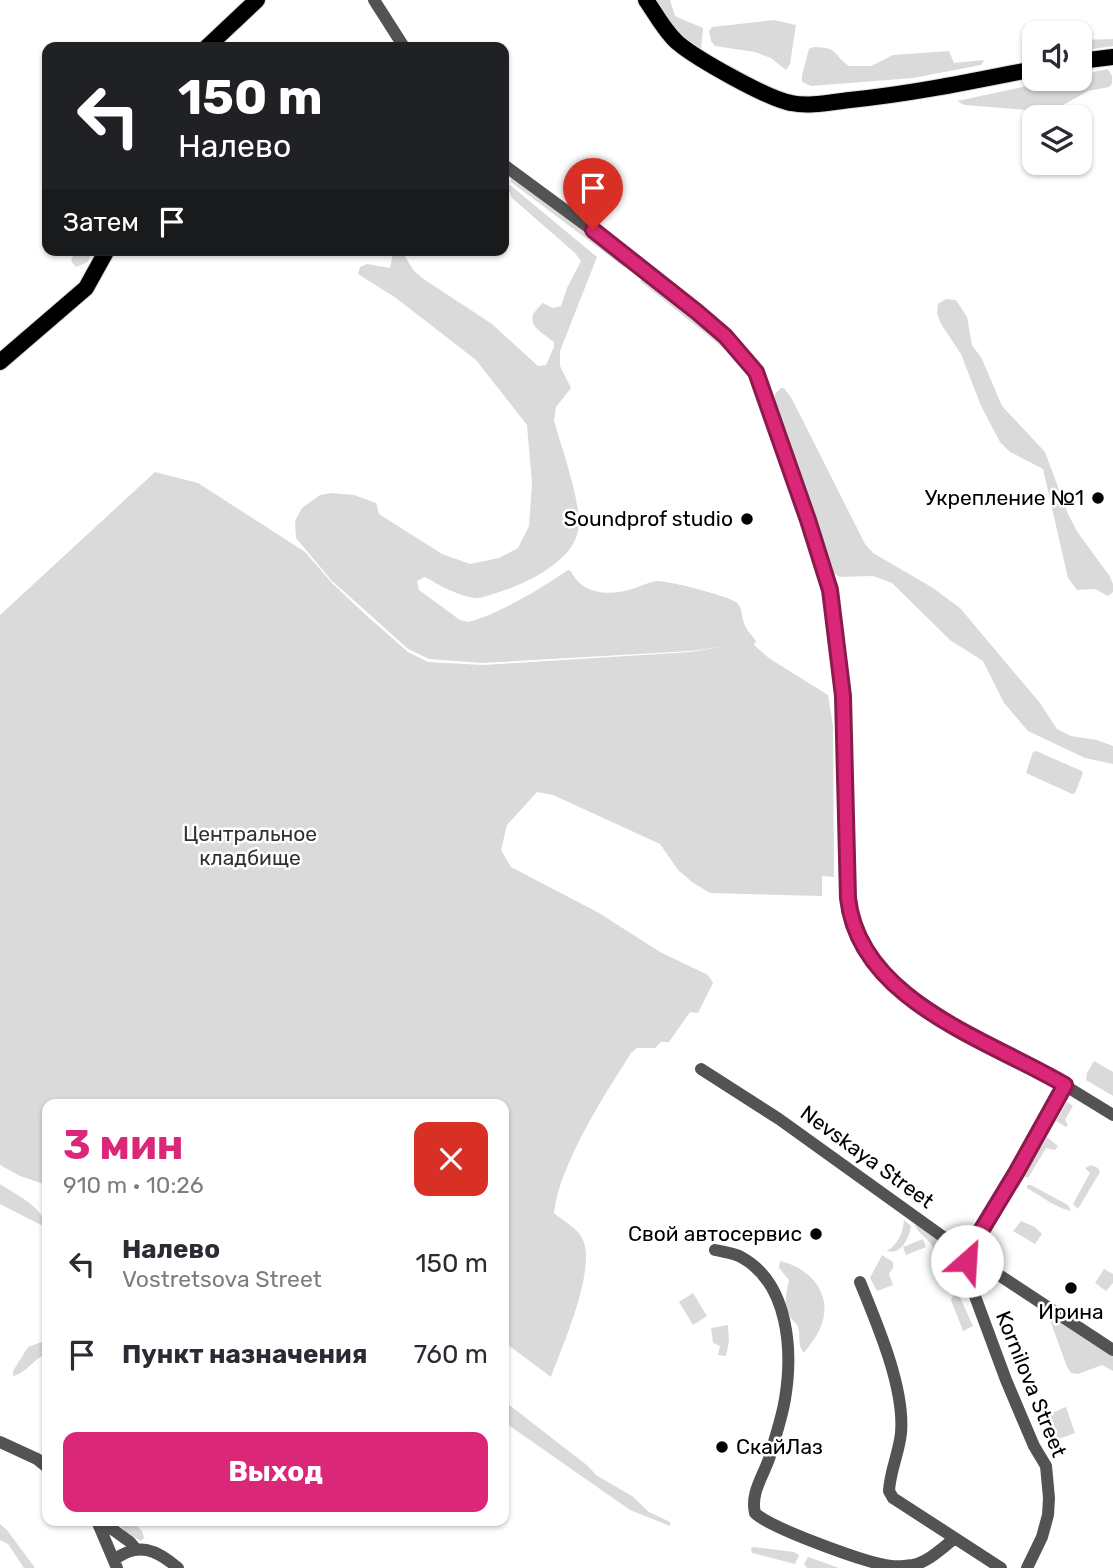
<!DOCTYPE html>
<html lang="ru">
<head>
<meta charset="utf-8">
<style>
	body { margin:0; font-family:Rubik,sans-serif; background:#f2f2f3; color:#2b2b33; height:100vh; display:flex; flex-direction:column; font-size:26px; white-space:nowrap }
	* { box-sizing:border-box; margin:0 }
	p { font-size:23px; color:#7c7c81 }
	.icon { flex:none; width:38px; height:38px; fill:none; stroke:currentColor; stroke-width:2; stroke-linecap:round; stroke-linejoin:round }
	.map { position:relative; flex:1; overflow:hidden }
	.details { position:absolute; left:42px; top:1099px; width:467px; height:427px; display:flex; flex-direction:column; background:#fff; border-radius:14px; box-shadow:0 2px 5px #0004 }
	.details>* { flex:none }
	.top-card { position:absolute; left:42px; top:42px; width:467px; height:214px; border-radius:14px; box-shadow:0 2px 5px #0004; background:#202124; color:#fff; overflow:hidden }
	.controls { position:absolute; left:1022px; top:21px; display:grid; gap:14px }
	.controls a { display:grid; place-items:center; width:70px; height:70px; border-radius:14px; background:#fff; box-shadow:0 2px 5px #0004; font-size:35px }
	.pin { position:absolute; display:grid; place-items:center; width:60px; height:60px; color:#fff; margin:-72px -30px; border-radius:50% 50% 50% 0; rotate:-45deg; box-shadow:0 0 7px #0007 }
	.pin .icon { rotate:45deg }
	.me { position:absolute; width:77px; margin:-38px; rotate:26deg; stroke-linejoin:round; filter:drop-shadow(0 0 5px #0008) }
	.turn { display:flex; align-items:center; gap:24px; height:147px; padding:0 21px; font-size:32px }
	.turn .icon { width:91px; height:91px; stroke-width:2.5 }
	.turn b { display:block; font-size:49px; line-height:60px }
	.then { display:flex; align-items:center; height:66px; padding:0 21px; background:#0003; gap:14px; font-size:26px }
	.round { display:grid; place-items:center; flex:none; width:74px; height:74px; border-radius:14px; background:#f2f2f3 }
	.summary { display:flex; align-items:center; justify-content:space-between; height:119px; padding:0 21px }
	h1 { font-size:42px; font-weight:700; line-height:52px; color:#db2777 }
	.cta { display:flex; gap:14px; margin-top:auto; padding:14px 21px }
	.cta a { flex:1; height:80px; border-radius:14px; background:#db2777; color:#fff; font-size:28px; font-weight:700; line-height:80px; text-align:center }
	ul { padding:0; list-style:none }
	li { display:flex; align-items:center; gap:21px; height:91px; padding:0 21px }
	li div { flex:1 }
	li b { display:block; font-size:26px }
	li em { font-style:normal }
	.map>svg:first-child { display:block }
	.green { fill:#dadada }
	.lines { fill:none; stroke-linecap:round; stroke-linejoin:round }
	.major-casing { stroke:#dbdbdb; stroke-width:18 }
	.minor { stroke:#535353; stroke-width:12 }
	.major { stroke:#000; stroke-width:16 }
	.route-casing { stroke:#8e194d; stroke-width:18 }
	.route { stroke:#db2777; stroke-width:12 }
	.poi-dot { fill:#000; stroke:#fff; stroke-width:2.5 }
	.labels { text-anchor:middle; stroke-width:5; stroke-linejoin:round; paint-order:stroke }
	.poi-label { font-size:21px; fill:#000; stroke:#fff; text-anchor:end }
	.park-label { font-size:21px; fill:#313131; stroke:#fff }
	.street-label { font-size:21px; fill:#000; stroke:#fff }
</style>
</head>
<body>
<div class="map">
<svg width="1113" height="1568" viewBox="0 0 1113 1568">
	<rect width="100%" height="100%" fill="#fff"/>
	<path class="green" d="M653 0H670L675 16 703 28 701 50 679 33Z
		M774 20 796 25 790 64 786 70 771 58 755 52 715 46 711 41 709 31 712 27Z
		M1113 39V46L1080 51V40Z
		M814 47C840 48 831 53 849 66H871L893 55 949 51 954 63 984 60 981 65 913 78 811 86 802 82V75L809 49Z
		M1108 69 1112 76V84L1109 87 1088 91 1058 108 1040 111 964 105 957 101 1061 79H1080V75Z
		M511 177 625 260 624 267 511 182Z
		M510 185 597 257 560 351V366L571 388 556 407 554 420C561 447 583 505 578 531 572 564 519 587 490 595 485 596 480 599 475 598 458 596 439 585 425 577L417 581 419 590 460 620 469 622C499 614 542 588 568 570L571 571C582 595 610 596 632 589 641 586 649 582 658 581 670 581 729 596 737 603 743 608 741 617 744 623 746 630 752 635 756 641L754 645 770 659 828 695 833 726 834 877 822 876V896L710 893 692 882 678 870 660 844 553 795 537 792 507 825 501 850 511 867 599 913 660 952 708 975 713 983 698 1013 690 1012 669 1042H661L655 1048H637L631 1053C604 1096 560 1163 554 1213 562 1220 577 1228 582 1238 598 1266 562 1347 551 1377L504 1342V1104H47V1185L20 1176 0 1165V615L155 472 198 483 305 552 333 584 367 616 408 652 428 662 483 665 690 652 721 647 690 651 482 663 429 659 408 649 368 613 332 581 296 538 295 521 302 508 320 495 331 493 354 495 376 503 379 514 442 554 470 564 499 558 518 548 529 526 532 483 527 425 476 360 396 298 358 274 360 267 367 264 390 268 393 253 389 250H401L414 271 422 278 492 324 538 366 546 365 554 347V342C537 329 521 322 543 303L553 308 561 306 567 288 581 261 575 253 512 198 508 188Z
		M75 250H93L88 262 76 267 71 261Z
		M644 275 726 345 721 346 640 281Z
		M946 299 956 300 967 317 972 345 982 359 1002 406 1045 452 1068 514 1078 533 1109 575 1113 584V592L1108 596 1095 589 1077 590 1068 578 1043 469 1010 452 1000 442 981 406 961 354 941 324 937 313 938 304Z
		M781 388H784L792 399 865 544 873 553 933 588 960 608 1040 703 1057 729 1071 736 1097 740 1113 746V764L1085 758 1028 731 1004 703 983 661 950 640 892 583 873 576 840 577 830 571 775 405V394Z
		M1036 751 1082 771 1083 773 1075 793 1072 794 1026 773 1033 752Z
		M1094 1061 1113 1072V1096L1086 1080 1087 1073Z
		M1067 1102 1073 1106 1065 1120 1068 1125 1066 1127 1056 1121Z
		M1047 1137 1058 1146 1055 1150 1046 1148 1028 1178 1024 1176Z
		M1091 1165 1098 1168 1100 1172 1078 1209 1073 1204 1090 1173 1085 1168Z
		M0 1184C15 1194 39 1205 45 1222L41 1225 0 1204Z
		M1027 1185H1031L1068 1205 1071 1211C1056 1208 1041 1196 1027 1188Z
		M904 1220 911 1226C909 1238 902 1255 887 1251 898 1244 903 1233 904 1220Z
		M1021 1221 1035 1227 1042 1234 1035 1244 1013 1231Z
		M914 1222 943 1238 942 1245 935 1252C931 1238 917 1235 914 1222Z
		M923 1239 926 1247 906 1255 903 1247Z
		M946 1243 965 1254 966 1280 950 1286 937 1257 943 1253Z
		M882 1255 893 1262V1268L889 1274 893 1285 877 1291 870 1278Z
		M780 1261C807 1267 831 1290 823 1320 820 1333 811 1343 804 1353 797 1345 801 1337 798 1327 796 1322 794 1323 791 1318 783 1306 786 1294 789 1280L779 1268Z
		M1104 1269 1113 1274V1283L1106 1291 1095 1283Z
		M693 1293 707 1316 693 1325 679 1302Z
		M959 1295 973 1326 963 1331 951 1300 953 1296Z
		M1053 1316 1113 1356V1371L1102 1365 1078 1374 1071 1373 1067 1367 1050 1320Z
		M728 1325 729 1341 726 1356 718 1355 720 1346 713 1343 711 1328Z
		M47 1340V1353C34 1359 25 1374 13 1376V1371L28 1347Z
		M504 1401 588 1466 596 1475 632 1496 649 1512 670 1522V1526L630 1510 504 1422Z
		M1066 1407 1075 1433 1051 1442 1042 1417Z
		M116 1521H131L142 1531 144 1538 141 1541 126 1532Z
		M0 1524 7 1530 35 1568H24L8 1544 0 1540Z
		M754 1547 794 1552 799 1555 795 1564 791 1563 752 1553 751 1548Z
		M808 1557 839 1568H807L804 1564Z"/>
	<g class="lines">
		<g class="major-casing">
			<path id="major" d="M646 0C656 14 665 32 678 43 697 59 768 99 791 103 810 107 831 102 850 100 912 94 973 81 1034 69
				M207 47 257 0
				M1080 61 1113 57
				M0 362 86 288 107 250"/>
		</g>
		<path class="minor" d="M374 0 404 47
			M504 165 637 263 697 312 725 336 756 372 808 520 830 590 843 696 849 907 866 951 887 978 927 1010 1051 1077 1113 1115
			M701 1069 779 1119 967 1254 1113 1350
			M715 1250C724 1252 734 1253 741 1257 789 1283 793 1351 785 1399 782 1418 775 1437 770 1456 764 1475 750 1493 755 1513 770 1528 869 1564 891 1566 898 1567 906 1566 913 1565 928 1562 942 1548 954 1539
			M860 1282C877 1324 905 1388 901 1433 899 1453 890 1471 889 1491L893 1498 1001 1568
			M0 1442 37 1459 47 1467
			M97 1521 117 1568
			M101 1521 130 1542 135 1548
			M114 1560C138 1541 157 1550 178 1568
			M1027 1568 1042 1537 1048 1515 1049 1498 1046 1466 1034 1446 1006 1380 969 1280 967 1254 1016 1173 1065 1085"/>
		<use href="#major" class="major"/>
	</g>
	<g class="lines">
		<g class="route-casing">
			<path id="route" d="M593 230 697 312 725 336 756 372 808 520 830 590 843 696 848 898C859 1001 989 1040 1065 1085L1016 1173 967 1254V1261"/>
		</g>
		<use href="#route" class="route"/>
	</g>
	<g class="poi-dot">
		<circle cx="1098" cy="498" r="7"/>
		<circle cx="747" cy="519" r="7"/>
		<circle cx="816" cy="1234" r="7"/>
		<circle cx="1071" cy="1288" r="7"/>
		<circle cx="722" cy="1447" r="7"/>
	</g>
	<g class="labels">
		<g class="poi-label">
			<text x="1084" y="505">Укрепление №1</text>
			<text x="733" y="526">Soundprof studio</text>
			<text x="802" y="1241">Свой автосервис</text>
			<text x="1071" y="1319" text-anchor="middle">Ирина</text>
			<text x="736" y="1454" text-anchor="start">СкайЛаз</text>
		</g>
		<g class="park-label">
			<text x="250" y="841">Центральное<tspan x="250" dy="24">кладбище</tspan></text>
		</g>
		<g class="street-label">
			<text transform="translate(867 1157) rotate(36)" y="7">Nevskaya Street</text>
			<text transform="translate(1031 1384) rotate(68)" y="7">Kornilova Street</text>
		</g>
	</g>
</svg>
<div class="controls">
<a><svg class="icon" aria-label="sound" viewBox="0 0 24 24"><path d="M4 9h4l5-4v14l-5-4H4zM17 9q2 3 0 6"/></svg></a>
<a><svg class="icon" aria-label="layers" viewBox="0 0 24 24"><path d="M12 4l9 5-9 5-9-5zM3 14l9 5 9-5"/></svg></a>
</div>
<div class="pin" style="left:593px;top:230px;background:#d93025"><svg class="icon" aria-label="arrive" viewBox="0 0 24 24"><path d="M6 21V4h12l-3 4 3 4H6"/></svg></div>
<svg class="me" style="left:967px;top:1261px" viewBox="-20 -20 40 40"><circle r="19" fill="#fff"/><path d="M0-13L10 11 0 6-10 11z" fill="#db2777"/></svg>
<div class="top-card">
<div class="turn"><svg class="icon" aria-label="left" viewBox="0 0 24 24"><path d="M17 20v-9H6M10 6l-5 5 5 5"/></svg><div><b>150 m</b>Налево</div></div>
<div class="then">Затем<svg class="icon" aria-label="arrive" viewBox="0 0 24 24"><path d="M6 21V4h12l-3 4 3 4H6"/></svg></div>
</div>
<section class="details">
<div class="summary"><div><h1>3 мин</h1><p>910 m · 10:26</p></div><a class="round" style="background:#d93025;color:#fff"><svg class="icon" aria-label="close" viewBox="0 0 24 24"><path d="M6 6l12 12M18 6L6 18"/></svg></a></div>
<ul>
<li><svg class="icon" aria-label="left" viewBox="0 0 24 24"><path d="M17 20v-9H6M10 6l-5 5 5 5"/></svg><div><b>Налево</b><p>Vostretsova Street</p></div><em>150 m</em></li>
<li><svg class="icon" aria-label="arrive" viewBox="0 0 24 24"><path d="M6 21V4h12l-3 4 3 4H6"/></svg><div><b>Пункт назначения</b></div><em>760 m</em></li>
</ul>
<div class="cta"><a>Выход</a></div>
</section>
</div>
</body>
</html>
